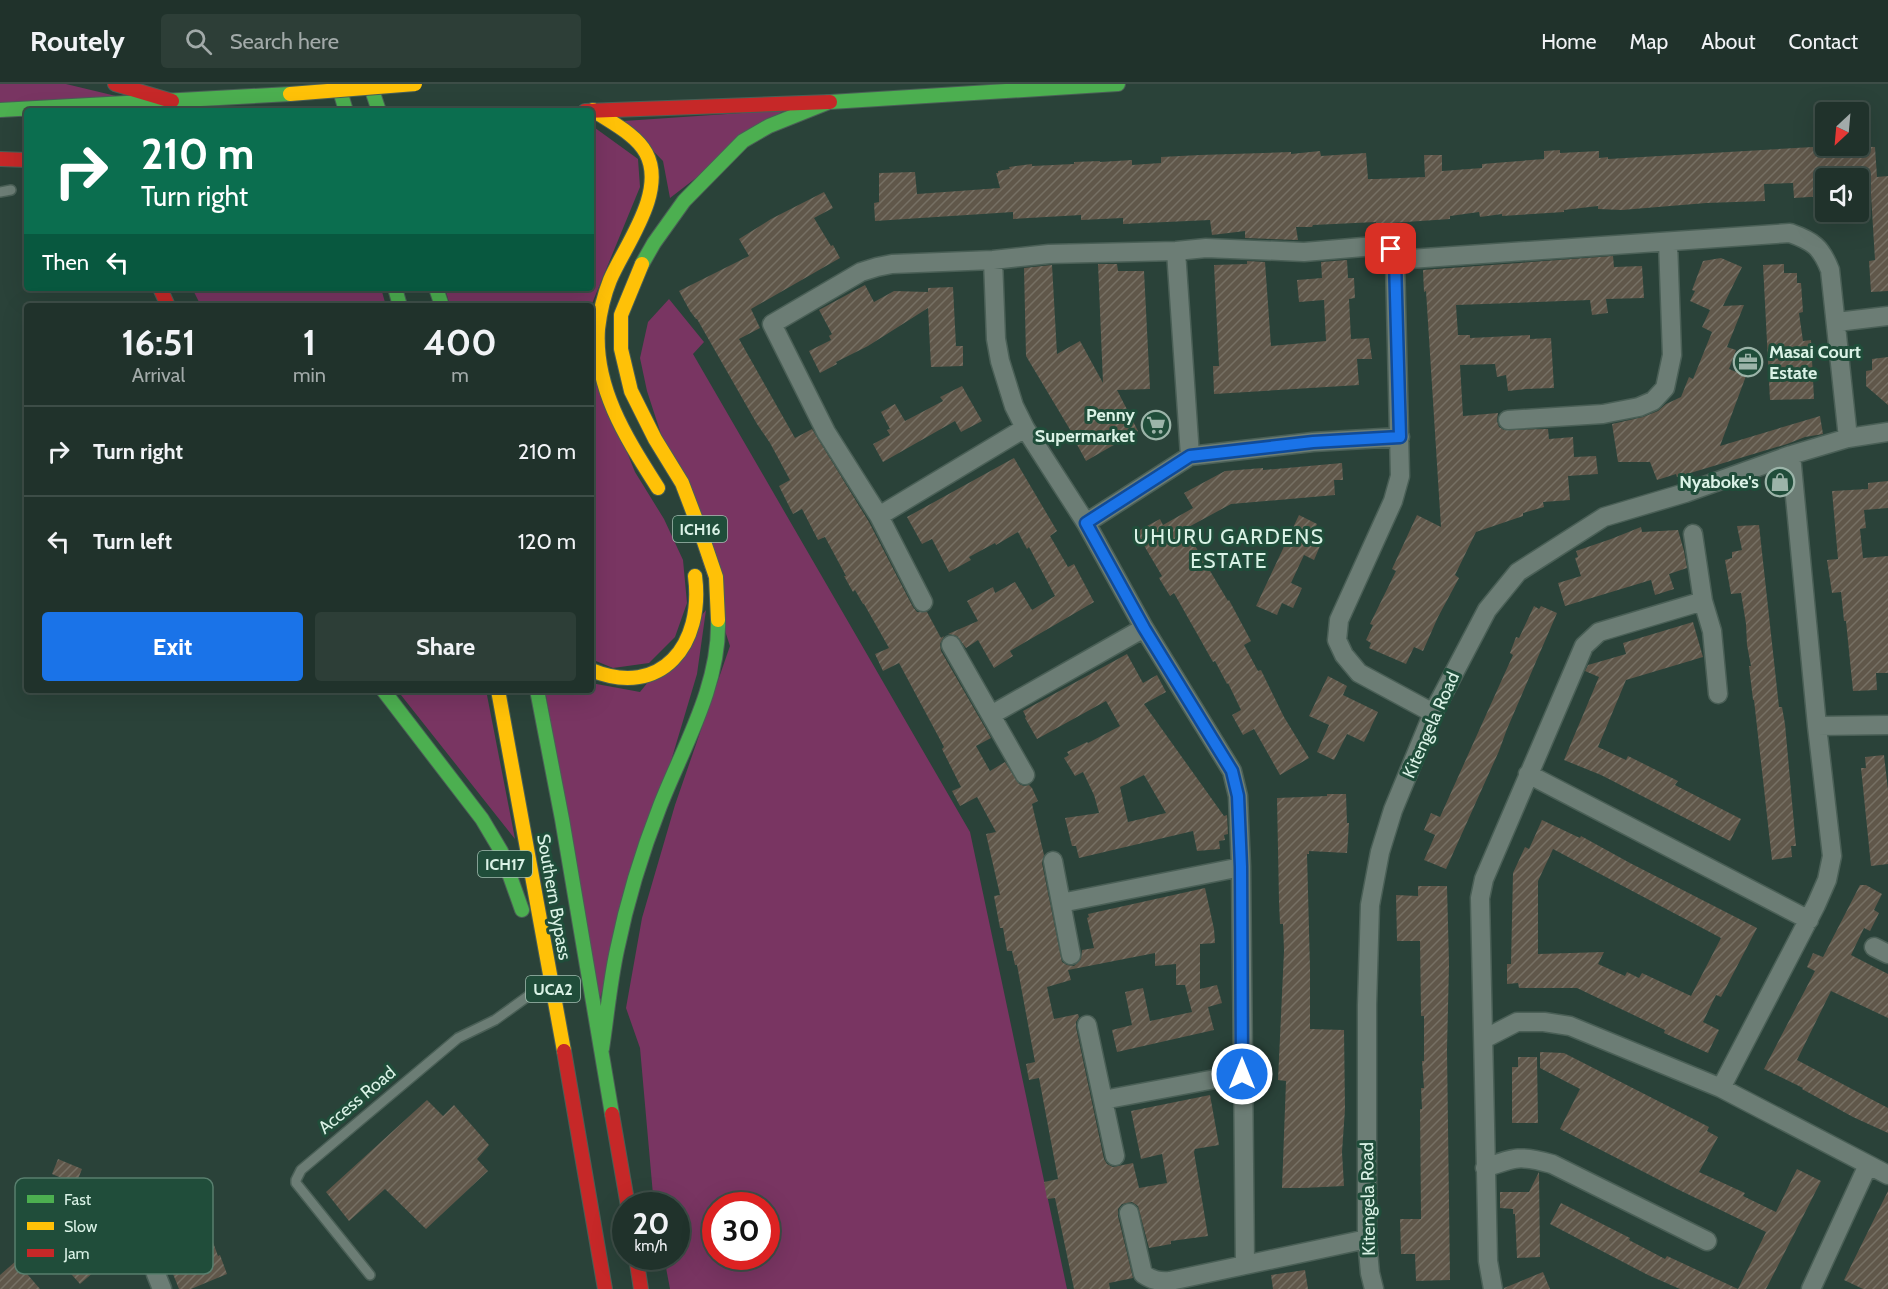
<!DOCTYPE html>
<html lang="en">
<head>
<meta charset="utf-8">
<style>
	body { margin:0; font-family:Cabin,sans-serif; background:#2d3e37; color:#f1f3f6; height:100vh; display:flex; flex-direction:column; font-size:22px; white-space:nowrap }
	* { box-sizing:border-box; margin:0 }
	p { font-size:20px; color:#a2aaa9 }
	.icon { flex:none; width:33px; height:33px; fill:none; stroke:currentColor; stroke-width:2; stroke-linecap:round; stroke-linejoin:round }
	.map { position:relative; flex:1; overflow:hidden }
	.drawer { position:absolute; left:24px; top:219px; width:570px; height:390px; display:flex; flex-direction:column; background:#20322b; border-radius:6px; box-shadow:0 6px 24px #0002,0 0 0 2px #3d4d47 }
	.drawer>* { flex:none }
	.hud { position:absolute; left:24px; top:24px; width:570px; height:183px; border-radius:6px; box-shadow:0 6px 24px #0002,0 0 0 2px #3d4d47; background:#0b6e4f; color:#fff; overflow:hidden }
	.needle { width:39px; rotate:206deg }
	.controls { position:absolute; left:1815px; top:18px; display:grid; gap:12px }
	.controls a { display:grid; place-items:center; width:54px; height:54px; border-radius:6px; background:#20322b; box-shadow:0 6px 24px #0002,0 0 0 2px #3d4d47; font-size:30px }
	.speed { position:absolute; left:612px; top:1108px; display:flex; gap:12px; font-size:30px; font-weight:700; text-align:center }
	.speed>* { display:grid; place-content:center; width:78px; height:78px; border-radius:50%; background:#20322b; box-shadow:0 6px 24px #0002,0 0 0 2px #3d4d47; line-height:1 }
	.speed small { font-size:15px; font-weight:400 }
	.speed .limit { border:9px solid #d22; background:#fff; color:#111 }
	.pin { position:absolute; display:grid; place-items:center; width:51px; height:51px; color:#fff; margin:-26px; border-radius:12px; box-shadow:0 3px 9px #0006 }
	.me { position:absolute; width:66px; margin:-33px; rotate:0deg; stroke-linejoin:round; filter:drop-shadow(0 0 4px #0008) }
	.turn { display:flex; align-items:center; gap:21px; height:126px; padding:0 18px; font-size:27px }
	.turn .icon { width:78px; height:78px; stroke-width:2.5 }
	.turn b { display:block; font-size:42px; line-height:51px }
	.then { display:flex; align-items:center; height:57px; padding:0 18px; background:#0003; gap:12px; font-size:22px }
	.eta { display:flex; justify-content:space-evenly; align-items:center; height:102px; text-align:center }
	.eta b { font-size:36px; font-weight:800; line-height:42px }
	.cta { display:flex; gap:12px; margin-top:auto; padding:12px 18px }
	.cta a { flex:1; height:69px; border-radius:6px; background:#1a73e8; color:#fff; font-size:24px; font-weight:800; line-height:69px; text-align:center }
	.cta a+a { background:#2d3e37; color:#f1f3f6 }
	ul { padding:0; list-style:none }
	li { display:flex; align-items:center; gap:18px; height:90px; padding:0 18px; border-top:2px solid #3d4d47 }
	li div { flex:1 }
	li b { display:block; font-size:22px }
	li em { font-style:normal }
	header { display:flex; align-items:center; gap:36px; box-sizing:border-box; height:84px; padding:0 30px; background:#20322b; border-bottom:2px solid #3d4d47 }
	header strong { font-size:28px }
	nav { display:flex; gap:33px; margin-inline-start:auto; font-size:21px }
	.search { width:420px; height:54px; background:#2d3e37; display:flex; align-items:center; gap:15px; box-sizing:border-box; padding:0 21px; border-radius:6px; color:#a2aaa9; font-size:22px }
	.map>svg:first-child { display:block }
	.grass { fill:#793562; fill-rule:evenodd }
	.building { fill:url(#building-hatch); fill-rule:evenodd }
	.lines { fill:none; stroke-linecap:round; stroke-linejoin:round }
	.lane-casing { stroke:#4a5f56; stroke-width:12 }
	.street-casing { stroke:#4a5f56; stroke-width:21 }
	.fast-casing { stroke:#4a5f56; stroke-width:16 }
	.slow-casing { stroke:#4a5f56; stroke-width:16 }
	.jam-casing { stroke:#4a5f56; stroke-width:16 }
	.lane { stroke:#6c7d75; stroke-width:9 }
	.street { stroke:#6c7d75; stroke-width:18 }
	.fast { stroke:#4caf50; stroke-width:14 }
	.slow { stroke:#ffc107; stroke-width:14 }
	.jam { stroke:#c62828; stroke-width:14 }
	.slow-bridge-casing { stroke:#4a5f56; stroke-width:16; stroke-linecap:butt }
	.slow-bridge { stroke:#ffc107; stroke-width:14 }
	.route-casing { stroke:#114b97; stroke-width:15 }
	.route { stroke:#1a73e8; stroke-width:10 }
	.labels { text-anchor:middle; stroke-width:6; stroke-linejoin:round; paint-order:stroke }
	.shield { fill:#204d3a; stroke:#a2c0b2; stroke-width:1.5 }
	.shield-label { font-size:16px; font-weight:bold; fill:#daf2e6 }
	.poi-label { font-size:18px; font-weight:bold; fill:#daf2e6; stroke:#204d3a; text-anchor:end }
	.street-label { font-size:18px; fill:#daf2e6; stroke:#204d3a }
	.quarter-label { font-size:21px; letter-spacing:1.5px; fill:#daf2e6; stroke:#204d3a }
	.key { fill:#204d3a; stroke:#587f6e; stroke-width:1.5 }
	.key-label { font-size:16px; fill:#daf2e6 }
</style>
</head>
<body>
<header>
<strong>Routely</strong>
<div class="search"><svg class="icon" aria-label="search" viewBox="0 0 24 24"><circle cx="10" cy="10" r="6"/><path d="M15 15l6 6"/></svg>Search here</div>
<nav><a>Home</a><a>Map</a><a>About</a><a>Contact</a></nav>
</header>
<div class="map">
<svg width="1888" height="1205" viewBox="0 0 1888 1205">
	<defs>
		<pattern id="building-hatch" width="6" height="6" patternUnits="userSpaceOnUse" patternTransform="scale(1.5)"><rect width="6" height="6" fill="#60574a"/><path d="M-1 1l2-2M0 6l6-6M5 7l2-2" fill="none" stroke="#767064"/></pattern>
	</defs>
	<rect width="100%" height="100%" fill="#2a4239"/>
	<path class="grass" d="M0 0H66L116 12 0 20Z
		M784 26 670 114 663 77 624 37Z
		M591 41 638 75 640 103 591 222H450L445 204H591Z
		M192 204H381L386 222H201Z
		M669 215 704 258 693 270 970 748 1067 1205H670L664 1173H676V1122H654L640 964 626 924 642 834 675 721 730 562 647 307 640 274 648 238ZM716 1122H766V1173H716Z
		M591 278 635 388 664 435 683 476 687 519 675 553 649 579 613 584 591 575Z
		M706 526 697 590 599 918 545 606H591V599L640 608Z
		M397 606H486L515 755Z"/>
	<path class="building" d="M1830 62 1875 63 1877 93 1888 92V207L1871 208 1869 177 1875 176 1871 111 1863 112 1862 93 1823 94 1825 112 1794 114 1793 99 1764 100 1765 117 1706 119 1622 126 1598 125V122L1564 126V128L1502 132V130L1480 133 1479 128 1450 132V135L1376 140V138L1313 141 1312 143H1296L1298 156 1245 154V147L1212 151 1210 136 1123 140V134L1081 136V131L1013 135V128L875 137 874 119 879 118V89L915 88 917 110 1000 104 996 89H998V87L1010 85 1009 83 1032 80V82L1074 80V78L1100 77V78L1132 76V81L1161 79V73L1200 71 1291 68V70L1320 67 1321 72 1366 69 1368 95H1377L1425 93 1424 71H1442V87L1482 84V80L1544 75V67L1560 66V69L1599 67V74L1608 73V75Z
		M824 108 833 124 814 134 831 162 833 161 840 174 751 225 760 244 739 255 795 354 812 345 869 438 913 523 917 528H927L941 554 944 552 940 560 941 567 991 654 976 662 990 687 1005 678 1019 700 1024 702 1029 701 1032 704 1038 717 1032 720 1044 771 1042 779 1062 878 1067 881 1074 882 1081 875 1082 866 1094 864 1087 834 1089 833 1088 830 1205 804 1214 845 1215 859 1200 860V905L1217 901 1222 919 1208 923 1214 946 1117 968 1112 946 1132 941 1125 908 1143 904 1150 937 1192 928 1185 901H1176V880L1155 882V869L1068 886 1071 896 1047 903 1054 935 1078 930 1079 933 1076 938V943L1104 1075 1107 1080 1113 1083 1133 1079 1139 1104 1167 1099 1162 1070 1141 1075 1131 1027 1210 1011 1219 1061 1195 1065 1194 1068 1208 1152 1171 1157V1160L1149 1164 1138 1122 1132 1118 1122 1120 1118 1125V1132L1133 1194 1109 1199 1110 1205H1074L1055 1114 1047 1115 1044 1098 1058 1095 1039 994 1029 996 1026 980 1035 978 1017 881H1015L1012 867H1007L1003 844H1000L994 812 1000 811 986 750 996 748 977 713 960 722 952 707 961 703 942 665 944 663 899 579 883 587 875 570 889 564 864 520H863L855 506 853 508 844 492H846L825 453 818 456 802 425 793 430 779 402 790 396 770 359 757 340 697 235H696L690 227 679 207 749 172 739 155 771 135Z
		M1613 172 1614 183 1642 182 1644 214 1606 215 1608 229 1592 231 1590 216 1456 221 1458 251H1470V254L1530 251V255L1551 254 1554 304 1526 305 1508 307 1506 291 1497 293 1495 280 1460 281 1463 332 1498 329 1497 337 1499 343 1504 346 1548 345 1549 355 1573 353 1574 373 1596 372 1598 390 1568 392 1570 416 1543 418 1544 423 1523 429V432L1476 448 1455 491 1459 494 1438 533 1423 567 1414 563 1406 580 1369 564 1371 559 1366 556 1373 541 1370 540 1396 487 1392 485 1417 431 1441 443 1426 207 1424 208 1423 186Z
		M1721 174 1742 183 1723 222 1744 221 1727 263 1736 266 1729 285 1746 292 1720 362 1820 332 1823 350 1805 353 1787 360 1677 393 1676 390 1657 396 1650 378H1618L1612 340 1643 333 1658 327 1666 320 1681 313 1689 293 1693 295 1712 248 1702 243 1710 226 1690 217 1695 207 1692 206 1703 177Z
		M1347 176 1348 194H1354L1355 214 1349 215 1351 255 1369 254 1372 275H1357L1359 301 1214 310 1213 282H1219L1214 181 1247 180V177L1265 178 1271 262 1326 257 1324 216 1299 218 1297 196 1322 194 1321 178Z
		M1098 180H1117L1118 187H1144L1150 305 1117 306 1138 347 1086 377 1074 355 1075 354 1026 272 1024 184 1052 181 1057 270 1080 257 1103 299Z
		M1784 180V189H1797V199H1801L1803 228 1799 229 1803 257 1811 256 1814 315 1770 316 1763 181Z
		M865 201 874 218 894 207 928 208V204L953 203 956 262H963V282L931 283 928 224 868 262 836 278 837 280 820 289 809 267 831 256 829 252 832 250 819 226Z
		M1888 273V321L1866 302V287L1872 286V275Z
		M962 302 982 337 961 348 955 337 883 378 873 360 890 351 887 346 890 345 881 328 895 320 905 337 943 317 940 313Z
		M1014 374 1057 447 1050 452 1068 483 1074 480 1094 518 1010 567 1013 572 994 584 978 556 966 564 957 552 948 550 978 537 967 517 993 503 995 509 1015 498 1032 526 1055 512 1029 463 1027 465 1018 448 996 461 995 459 969 473 971 476 949 488 932 455 922 460 907 433Z
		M1342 379 1343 396H1334L1335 411 1231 420 1185 445 1228 517 1229 516 1251 557 1244 561 1258 587 1261 586 1284 633 1309 674 1280 691 1254 645 1243 651 1232 631 1241 626 1228 599 1227 600 1215 577 1213 578 1174 509 1170 512 1159 494 1162 492 1136 448 1160 435 1163 441 1193 424 1184 409 1225 387 1263 384V386Z
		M1888 397V424L1864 426 1866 444 1860 445 1863 474 1888 472V589H1876L1877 606 1853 607 1846 537H1844L1841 508 1832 509 1827 476 1838 475 1832 407 1868 405V399Z
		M1299 431 1317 440 1312 450 1323 455 1314 476 1304 471 1291 499 1302 504 1293 524 1282 519 1277 531 1256 522Z
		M1759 441 1779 623H1782L1785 640 1796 762H1791L1792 773 1772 776 1754 616H1753L1749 582H1751L1747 561 1746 540 1741 509 1731 510 1725 476 1732 474V468L1742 466 1737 442Z
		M1641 443 1642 448 1678 446 1684 467 1687 484 1669 490 1674 505 1655 511 1651 496 1565 522 1558 499 1581 492 1575 474 1578 473 1576 467 1611 455Z
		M1534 522 1539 525 1541 522 1557 529 1507 645 1499 667 1446 785 1424 776 1435 751 1424 746 1431 729 1440 733 1513 571 1510 569 1516 553 1519 554Z
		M1693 538 1703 573 1626 596 1598 663 1626 676 1628 672 1678 697 1675 701 1741 735 1730 757 1601 691 1564 676 1599 593 1585 587 1588 581 1626 570 1623 559Z
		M1127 570 1143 599 1157 591 1166 608 1144 620 1224 732 1227 731 1228 750 1224 751 1225 756 1219 757 1220 765 1197 767 1193 747 1079 774 1076 762H1072L1065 734 1099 729 1094 711 1083 688 1075 692 1064 674 1069 671 1067 668 1087 658 1088 659 1120 642 1106 617 1037 655 1025 634 1026 633 1023 627ZM1144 691 1166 729 1128 738 1120 703Z
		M1328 592 1347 602 1343 611 1378 628 1364 658 1347 650 1334 676 1317 668 1329 641 1309 632Z
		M1884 671 1888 706V780L1871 782 1861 684H1866L1865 673Z
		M1327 710H1346L1347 739H1349L1347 769 1309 767V770H1307L1310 884V945L1344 946 1345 1025 1342 1068 1344 1102 1303 1104H1282L1286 997 1278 996 1284 867 1283 840H1280L1279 817 1277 714 1327 712Z
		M1542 736 1580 754 1581 752 1630 779 1757 844 1721 913 1716 911 1703 938 1719 946 1708 969 1664 949 1665 946 1577 904H1519L1518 899 1507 900V880H1511L1513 789 1525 763 1529 765ZM1553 765 1721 854 1691 912 1642 889 1639 894 1627 888 1625 892 1598 880 1604 868 1538 870V797Z
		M1860 801H1866L1882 810 1874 826 1879 829 1870 847 1864 844 1851 871 1888 890V934L1831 907 1797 976 1888 1024V1049L1853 1033 1802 1005 1803 1004 1764 985 1815 887 1807 883 1813 869 1823 873Z
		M1418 802H1447L1449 880 1447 966 1450 1196 1416 1197 1415 1170H1401L1400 1135H1421L1420 1025H1422L1421 1004H1424L1422 977H1424V932H1421L1420 857H1397L1396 811 1418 812Z
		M1540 968 1564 969 1709 1043 1707 1047 1718 1053 1699 1088 1745 1109 1743 1112 1776 1128 1797 1085 1821 1097 1766 1205H1680L1648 1191 1550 1140 1561 1119 1630 1154 1629 1156 1665 1175 1667 1172 1738 1205 1766 1148 1675 1104 1560 1045 1580 1005 1540 984Z
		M1518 973H1537L1538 1039H1512V983H1518Z
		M427 1016 443 1032 454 1021 489 1061 477 1075 488 1087 426 1145 385 1105 349 1137 326 1108Z
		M58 1075 82 1085 76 1100 52 1090Z
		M1539 1088 1540 1173 1517 1174 1515 1130H1513V1125L1500 1124V1108H1529Z
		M1888 1107V1205H1863L1844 1196Z
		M203 1131 218 1172 220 1171 227 1190 191 1205H179L173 1190 189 1183 173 1142Z
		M62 1136 83 1162 85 1161 102 1181 80 1200 57 1174 56 1176 39 1155Z
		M16 1177 40 1205H0V1191Z
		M1305 1186 1308 1205H1273L1271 1191Z
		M1543 1188 1550 1205H1504V1204Z"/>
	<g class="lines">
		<g class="lane-casing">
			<path id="lane" d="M0 108 11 106
				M370 1191 296 1099V1096L301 1086 458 954 495 936 545 900"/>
		</g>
		<g class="street-casing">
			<path id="street" d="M1176 167 1190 372
				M993 176 996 255 1000 277 1014 322 1025 344 1086 439 1144 544 1232 687 1238 712 1241 783 1245 1181
				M1395 176 1790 149C1813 157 1821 163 1830 186L1848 354
				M1837 238 1888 232
				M1508 336 1603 330 1639 323 1653 317 1665 304 1672 271 1668 158
				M879 432 1025 344
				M1086 439 1190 372 1313 358 1400 353
				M1693 450 1703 517 1712 547 1718 610
				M923 518 879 432 826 348 772 240 861 188 877 183 892 180 993 176 1049 170 1176 167 1206 164 1304 168 1375 162 1391 165 1394 171 1395 176 1400 392 1393 417 1339 536 1337 556 1344 571 1359 589 1433 629
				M951 561 1025 691
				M991 631 1144 544
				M1817 642 1888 641
				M1528 690 1809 836
				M1053 777 1071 871
				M1061 819 1241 783
				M1874 863 1888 870
				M1087 941 1115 1072
				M1484 955 1517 938H1544L1570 942 1721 1004 1888 1091
				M1721 1004 1816 821 1827 796 1832 772 1817 642 1791 371
				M1103 1016 1242 990
				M1485 1084C1515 1073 1520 1071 1552 1080L1707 1157
				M1129 1129 1143 1190C1152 1196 1159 1198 1170 1197L1367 1155
				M156 1190 162 1205
				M1374 1205 1370 1189 1367 1155V921L1370 821 1380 768 1393 726 1433 629 1487 526 1518 488 1604 433 1685 409 1791 371 1848 354 1888 348
				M1493 1205 1488 1177 1480 814 1484 795 1584 562 1599 548 1703 517
				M1811 1205 1868 1081"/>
		</g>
		<g class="fast-casing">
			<path id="fast" d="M338 0 346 27
				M370 0 379 27
				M830 18 1118 0
				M0 26 290 10
				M642 180 654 159 684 117 743 57 769 42 829 18
				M395 204 400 222
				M436 204 442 222
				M383 606 482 735 501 767 522 826
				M537 606 562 735 612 1030
				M602 965C607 932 610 898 617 866 627 817 642 768 660 722 683 663 720 602 718 536"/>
		</g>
		<g class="slow-casing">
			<path id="slow" d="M593 26C610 38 636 50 646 69 667 108 625 161 610 196 604 211 600 228 598 245 594 305 627 355 658 404
				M642 180 621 231V265L631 307 655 355 682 399 701 449 716 493 718 536
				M591 586C662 615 704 560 695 492
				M498 606 564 967"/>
		</g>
		<g class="jam-casing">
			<path id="jam" d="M115 0 172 17
				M585 27 830 18
				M0 75 27 76
				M160 204 168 222
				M564 967 605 1205
				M612 1030 628 1122
				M636 1173 641 1205"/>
		</g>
		<use href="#lane" class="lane"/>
		<use href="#street" class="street"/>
		<use href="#fast" class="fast"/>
		<use href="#slow" class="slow"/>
		<use href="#jam" class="jam"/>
		<g class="slow-bridge-casing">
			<path id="slow-bridge" d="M290 10 415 0"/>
		</g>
		<use href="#slow-bridge" class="slow-bridge"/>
	</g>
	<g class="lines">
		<g class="route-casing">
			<path id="route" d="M1242 990 1241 783 1238 712 1232 687 1144 544 1086 439 1190 372 1313 358 1400 353 1395 176 1394 171 1391 165"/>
		</g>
		<use href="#route" class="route"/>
	</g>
	<defs>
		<g id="office-ring" transform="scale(1.5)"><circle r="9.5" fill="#204d3a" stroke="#9cb4a9" stroke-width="1.5"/><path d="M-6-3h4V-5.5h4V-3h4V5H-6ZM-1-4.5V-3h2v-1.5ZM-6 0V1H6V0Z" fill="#9cb4a9"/></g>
		<g id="supermarket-ring" transform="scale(1.5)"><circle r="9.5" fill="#204d3a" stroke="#9cb4a9" stroke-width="1.5"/><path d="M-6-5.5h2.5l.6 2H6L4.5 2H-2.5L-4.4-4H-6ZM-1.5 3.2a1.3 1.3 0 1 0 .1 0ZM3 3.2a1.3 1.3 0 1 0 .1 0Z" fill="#9cb4a9"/></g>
		<g id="shop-ring" transform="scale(1.5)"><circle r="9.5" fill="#204d3a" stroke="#9cb4a9" stroke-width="1.5"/><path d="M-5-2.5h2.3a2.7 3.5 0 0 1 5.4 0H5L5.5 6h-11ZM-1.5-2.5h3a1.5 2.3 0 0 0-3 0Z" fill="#9cb4a9"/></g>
	</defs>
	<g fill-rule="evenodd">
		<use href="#office-ring" x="1748" y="278"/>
		<use href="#supermarket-ring" x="1156" y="341"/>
		<use href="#shop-ring" x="1780" y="398"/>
	</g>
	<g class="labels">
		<g class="shield">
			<rect x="673" y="432" width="54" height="26" rx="4.5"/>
			<rect x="478" y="767" width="54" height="26" rx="4.5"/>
			<rect x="526" y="892" width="54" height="26" rx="4.5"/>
		</g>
		<g class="shield-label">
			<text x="700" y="451">ICH16</text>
			<text x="505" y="786">ICH17</text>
			<text x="553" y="911">UCA2</text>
		</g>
		<g class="poi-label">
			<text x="1769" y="274" text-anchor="start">Masai Court<tspan x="1769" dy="21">Estate</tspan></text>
			<text x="1135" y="337">Penny<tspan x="1135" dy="21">Supermarket</tspan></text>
			<text x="1759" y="404">Nyaboke's</text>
		</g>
		<g class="street-label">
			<text transform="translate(1431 641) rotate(-66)" y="6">Kitengela Road</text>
			<text transform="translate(554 813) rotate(80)" y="6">Southern Bypass</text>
			<text transform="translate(357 1016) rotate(-40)" y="6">Access Road</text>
			<text transform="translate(1368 1115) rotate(-91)" y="6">Kitengela Road</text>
		</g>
		<g class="quarter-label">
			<text x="1229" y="460">UHURU GARDENS<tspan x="1229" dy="24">ESTATE</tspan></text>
		</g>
	</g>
	<rect x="15" y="1094" width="198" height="96" rx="9" class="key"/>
	<rect x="27" y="1111" width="27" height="8" fill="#4caf50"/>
	<rect x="27" y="1138" width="27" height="8" fill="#ffc107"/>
	<rect x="27" y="1165" width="27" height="8" fill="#c62828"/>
	<g class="key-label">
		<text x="64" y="1121">Fast</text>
		<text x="64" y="1148">Slow</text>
		<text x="64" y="1175">Jam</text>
	</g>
</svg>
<div class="controls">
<a><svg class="needle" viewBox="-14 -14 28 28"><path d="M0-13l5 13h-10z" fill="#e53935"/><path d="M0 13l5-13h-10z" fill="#a2aaa9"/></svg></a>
<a><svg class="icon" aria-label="sound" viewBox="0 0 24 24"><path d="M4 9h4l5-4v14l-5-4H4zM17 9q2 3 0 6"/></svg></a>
</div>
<div class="speed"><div>20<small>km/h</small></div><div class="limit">30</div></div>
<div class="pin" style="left:1391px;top:165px;background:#d93025"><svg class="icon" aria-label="arrive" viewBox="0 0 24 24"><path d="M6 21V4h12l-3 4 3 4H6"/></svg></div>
<svg class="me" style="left:1242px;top:990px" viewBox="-20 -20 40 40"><circle r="17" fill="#1a73e8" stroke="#fff" stroke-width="3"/><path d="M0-11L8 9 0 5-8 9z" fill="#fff"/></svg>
<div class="hud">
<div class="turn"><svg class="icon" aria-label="right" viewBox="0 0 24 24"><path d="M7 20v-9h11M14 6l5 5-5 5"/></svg><div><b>210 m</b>Turn right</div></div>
<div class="then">Then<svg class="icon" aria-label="left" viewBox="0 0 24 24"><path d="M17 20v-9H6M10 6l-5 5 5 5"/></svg></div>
</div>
<section class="drawer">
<div class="eta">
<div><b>16:51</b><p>Arrival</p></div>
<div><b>1</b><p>min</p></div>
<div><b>400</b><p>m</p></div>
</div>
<ul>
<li><svg class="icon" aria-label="right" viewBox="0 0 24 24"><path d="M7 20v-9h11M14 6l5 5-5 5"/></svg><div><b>Turn right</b></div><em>210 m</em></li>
<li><svg class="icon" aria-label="left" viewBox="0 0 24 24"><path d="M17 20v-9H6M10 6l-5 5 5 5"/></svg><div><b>Turn left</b></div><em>120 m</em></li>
</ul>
<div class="cta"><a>Exit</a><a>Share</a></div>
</section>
</div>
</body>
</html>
